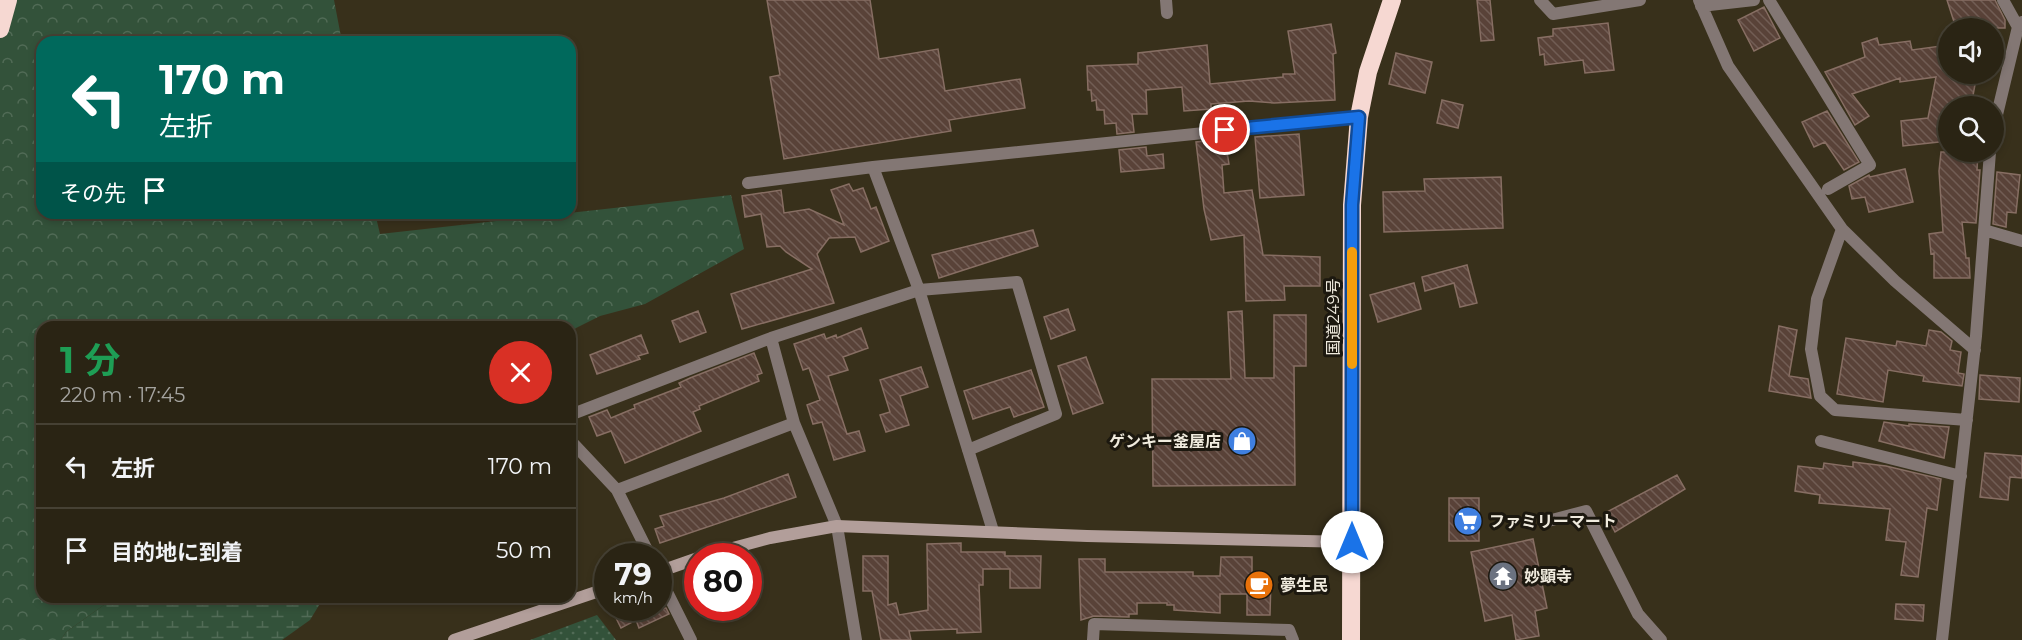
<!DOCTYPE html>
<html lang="ja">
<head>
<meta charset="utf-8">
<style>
	body { margin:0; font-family:Montserrat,"Noto Sans JP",sans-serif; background:#363022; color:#f1f3f6; height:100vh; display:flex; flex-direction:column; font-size:22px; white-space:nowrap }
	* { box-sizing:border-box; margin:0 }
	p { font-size:20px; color:#a5a4a0 }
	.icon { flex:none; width:33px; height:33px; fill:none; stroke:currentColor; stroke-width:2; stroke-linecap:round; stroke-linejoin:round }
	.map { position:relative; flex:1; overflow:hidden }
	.side { position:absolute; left:36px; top:321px; width:540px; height:282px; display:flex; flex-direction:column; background:#2a2414; border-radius:18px; box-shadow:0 3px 9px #0003,0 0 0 2px #464134 }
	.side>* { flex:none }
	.top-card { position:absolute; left:36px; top:36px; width:540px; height:183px; border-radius:18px; box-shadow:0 3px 9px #0003,0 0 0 2px #464134; background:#00695c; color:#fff; overflow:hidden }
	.tools { position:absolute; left:1938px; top:18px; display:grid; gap:12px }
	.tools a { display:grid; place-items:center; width:66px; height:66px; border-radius:50%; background:#2a2414; box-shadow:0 3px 9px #0003,0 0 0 2px #464134; font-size:30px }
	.speed { position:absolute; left:594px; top:543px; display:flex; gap:12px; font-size:30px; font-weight:700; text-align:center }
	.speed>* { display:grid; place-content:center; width:78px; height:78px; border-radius:50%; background:#2a2414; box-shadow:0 3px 9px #0003,0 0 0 2px #464134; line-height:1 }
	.speed small { font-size:15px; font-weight:400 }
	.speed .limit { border:9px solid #d22; background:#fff; color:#111 }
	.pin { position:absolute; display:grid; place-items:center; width:51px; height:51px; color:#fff; margin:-26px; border:3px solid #fff; border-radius:50%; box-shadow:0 2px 6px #0007 }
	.me { position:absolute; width:66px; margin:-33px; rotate:0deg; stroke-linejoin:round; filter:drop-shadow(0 0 4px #0008) }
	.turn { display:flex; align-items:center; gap:21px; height:126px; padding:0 24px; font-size:27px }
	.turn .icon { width:78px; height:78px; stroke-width:2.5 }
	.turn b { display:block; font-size:42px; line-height:51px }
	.then { display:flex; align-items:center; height:57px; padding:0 24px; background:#0003; gap:12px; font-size:22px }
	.round { display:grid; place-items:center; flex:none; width:63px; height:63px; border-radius:32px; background:#363022 }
	.head { display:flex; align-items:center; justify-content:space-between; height:102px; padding:0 24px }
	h1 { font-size:36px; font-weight:700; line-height:45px; color:#1e9e55 }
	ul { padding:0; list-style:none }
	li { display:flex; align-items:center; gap:18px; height:84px; padding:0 24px; border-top:2px solid #464134 }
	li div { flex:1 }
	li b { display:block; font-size:22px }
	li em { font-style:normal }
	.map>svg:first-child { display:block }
	.forest { fill:url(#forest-crowns) }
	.wetland { fill:url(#wetland-marsh) }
	.park { fill:url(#park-dots) }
	.building { fill:url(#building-back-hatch); stroke:#876e63; stroke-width:1.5 }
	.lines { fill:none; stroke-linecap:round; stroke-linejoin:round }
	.street { stroke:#837774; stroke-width:12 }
	.secondary { stroke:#b29e9a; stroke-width:12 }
	.highway { stroke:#f6d8d2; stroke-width:18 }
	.route-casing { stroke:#114b97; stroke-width:15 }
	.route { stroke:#1a73e8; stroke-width:10 }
	.slow { stroke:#f59e0b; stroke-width:10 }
	.labels { text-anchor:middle; stroke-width:6; stroke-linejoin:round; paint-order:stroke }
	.street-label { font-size:16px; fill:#f0ebde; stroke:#1c180f }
	.poi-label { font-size:16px; font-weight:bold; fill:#f0ebde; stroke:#1c180f; text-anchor:start }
</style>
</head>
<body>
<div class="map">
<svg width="2022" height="640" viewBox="0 0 2022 640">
	<defs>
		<pattern id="forest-crowns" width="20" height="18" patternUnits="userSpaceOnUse" patternTransform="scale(1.5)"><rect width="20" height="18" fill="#33523a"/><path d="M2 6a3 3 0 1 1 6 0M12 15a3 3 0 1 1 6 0" fill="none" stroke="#516b56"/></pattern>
		<pattern id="wetland-marsh" width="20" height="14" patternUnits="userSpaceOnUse" patternTransform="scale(1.5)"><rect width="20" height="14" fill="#33523a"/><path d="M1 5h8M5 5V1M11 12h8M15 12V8" fill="none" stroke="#516b56"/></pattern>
		<pattern id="park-dots" width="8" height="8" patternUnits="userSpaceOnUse" patternTransform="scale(1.5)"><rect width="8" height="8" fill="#33523a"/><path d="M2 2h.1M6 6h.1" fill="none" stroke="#516b56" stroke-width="1.8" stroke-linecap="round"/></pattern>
		<pattern id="building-back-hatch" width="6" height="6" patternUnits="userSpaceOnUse" patternTransform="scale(1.5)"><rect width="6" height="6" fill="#594238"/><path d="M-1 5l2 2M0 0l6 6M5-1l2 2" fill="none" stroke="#715d54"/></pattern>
	</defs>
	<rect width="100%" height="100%" fill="#38301b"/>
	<path class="forest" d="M0 0H334L342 42H42V213H375L380 234 731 195 744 249 645 304 600 316 570 331V327H42V597H115L66 632 61 640H0Z"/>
	<path class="wetland" d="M115 597H324L310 620 282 640H61L66 632Z"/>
	<path class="park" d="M597 615 616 640H530Z"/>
	<path class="building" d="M767 0H870L879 59 938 49 945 91 1020 79 1025 108 949 120 951 131 784 159 770 77 780 75Z
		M1477 0H1490L1494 40 1481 41Z
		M1947 0H1995L2005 20V28H1956Z
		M1764 7 1780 38 1754 51 1738 20Z
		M1608 23 1614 70 1585 73 1583 60 1545 65 1544 54 1540 55 1538 38 1553 36V29Z
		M1331 24 1336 53 1333 54 1335 100 1274 103 1249 101 1211 104V109L1184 111 1182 87 1146 90 1147 114H1132L1134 132 1117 134 1116 123 1105 124 1104 110H1097L1096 100 1092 101 1091 90H1088L1087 66 1138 64V53L1207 45 1210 84 1283 77V74H1295L1288 31Z
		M1877 38 1879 45 1910 41 1912 50 1948 45V74H1977L1971 106H1948V141L1903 146 1901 121 1928 118 1936 77 1900 82V78L1852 94 1869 116 1855 125 1825 72 1865 57 1862 43Z
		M1396 53 1432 62 1425 93 1389 84Z
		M1442 100 1463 105 1458 128 1437 123Z
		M1827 111 1859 162 1844 170 1825 142 1814 147 1802 122Z
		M1299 134 1304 195 1260 198 1255 137Z
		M1225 139 1229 164 1222 165 1224 193 1252 190 1263 255 1320 257V286H1284L1285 300 1246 301 1244 235 1211 240 1204 209 1196 142Z
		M1146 147 1147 156 1163 154 1164 168 1121 172 1119 150Z
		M1941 152H1978L1977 170H1980L1976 223 1962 222 1966 258H1969L1970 278H1934V253L1931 254 1929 234 1943 232 1939 171Z
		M1905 169 1913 202 1869 212 1865 197 1852 199 1849 186 1869 175 1870 177Z
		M1997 172 2020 175 2016 213 2007 212 2006 227 1993 224Z
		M1501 177 1503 228 1384 232 1383 192 1425 191 1424 179Z
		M849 184 853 191 863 188 871 209 876 207 889 241 861 252 855 237 829 238 817 254 834 303 742 329 731 294 812 269 786 252 780 246 767 247 761 214 745 217 742 196 781 190 784 213 809 209 844 225 831 190Z
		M1033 230 1038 246 939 278 932 255Z
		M1467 265 1477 303 1460 307 1454 283 1425 291 1422 277Z
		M1414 283 1421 309 1378 322 1370 295Z
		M1068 309 1075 330 1051 339 1044 317Z
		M698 311 706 332 680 342 672 321Z
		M1242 311 1245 378H1274V315H1306V366H1294L1295 485 1153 486 1152 379H1231L1228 312Z
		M1779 326 1797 330 1789 376 1808 379 1811 398 1769 391Z
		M861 328 868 348 843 357 848 370 828 376 847 434 859 431 865 451 834 460 822 422 813 424 807 405 820 400 809 368 803 370 794 344 824 334 826 339 836 335 837 338Z
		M1929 330 1941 332 1952 341 1950 350 1961 352 1958 373 1964 374 1962 386 1923 381 1924 376 1888 370 1883 402 1837 394 1846 338 1896 346 1897 341 1926 346Z
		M641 335 648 353 638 356 640 359 597 374 590 355Z
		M754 353 762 373 757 375 759 381 699 406 700 409 693 412 701 431 625 463 611 431 597 436 589 417 607 410 611 418 635 408 634 405 681 387 679 383 690 378Z
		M1086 357 1103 403 1073 414 1058 366Z
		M921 367 928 387 900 396 909 425 886 432 880 415 890 412 880 380Z
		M1031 370 1044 407 1014 417 1010 407 973 419 964 391Z
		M1980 375 2020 378 2019 402 1979 399Z
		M1884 422 1909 426V424L1949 427 1944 458 1879 441Z
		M1985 453 2022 456V478L2010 477 2008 500 1980 497Z
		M1853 462 1886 466 1941 479 1937 510 1927 508 1918 577 1901 575 1906 542 1886 540 1890 509 1819 503 1820 495 1795 491 1798 466 1823 469 1824 463 1853 467Z
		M788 474 796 497 660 543 655 529 664 526 660 516 724 498Z
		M1677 475 1685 489 1615 532 1605 513Z
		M1449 498H1479V541H1449Z
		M1533 539 1547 608 1535 611 1539 636 1516 640 1512 615 1485 621 1471 552Z
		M961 543V552H1005V556H1041L1040 588H1010V569H983V585H979L981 632 957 633V629L909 631 911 640H881L872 591H863V556H888V605L896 603 899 615 928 610 927 544Z
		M1221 557H1252V577L1271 578 1270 615H1247V594H1220V613L1174 610V605H1167V603H1137V614H1129V617L1094 616 1081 620 1079 559H1105V572H1193V576H1220Z
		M1896 604 1924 605 1923 621 1895 619Z
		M626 608H666L669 614 639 628 636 620 621 628 614 614Z"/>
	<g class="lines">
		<path class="street" d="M1166 0 1167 13
			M1540 0 1553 14 1640 0
			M1699 0 1728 66 1842 229 1895 281 1975 350
			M1769 0 1870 165 1828 189
			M2003 0 2018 27
			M1701 6 1754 0
			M1994 127 2018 27 2022 22
			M873 167 919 290 993 531
			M748 183 873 167 1359 117
			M1842 229 1817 299 1811 349 1820 396 1835 410 1967 420
			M1984 230 2022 241
			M771 338 794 423 837 526 856 640
			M570 415 771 338 919 290 1017 282 1056 414 968 450
			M570 440 617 490 650 556
			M1821 441 1961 476
			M617 490 794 423
			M1548 521 1586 511 1638 614 1661 640
			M658 574 691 640
			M1093 640 1094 624 1289 630 1293 640
			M1942 640 1976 336 1990 152"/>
		<path class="secondary" d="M703 556 770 538 837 526 1087 536 1352 542
			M658 572 698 558
			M454 640 608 588"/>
		<path class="highway" d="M0 29 8 0
			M1351 640 1352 205 1359 117 1368 72 1392 0"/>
	</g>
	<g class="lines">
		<g class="route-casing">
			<path id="route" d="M1225 130 1359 117 1352 205V542"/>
		</g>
		<use href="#route" class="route"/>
		<path class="slow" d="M1352 252V364"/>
	</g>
	<defs>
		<g id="shop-disc" transform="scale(1.5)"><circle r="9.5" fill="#3f7fe0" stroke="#1c180f"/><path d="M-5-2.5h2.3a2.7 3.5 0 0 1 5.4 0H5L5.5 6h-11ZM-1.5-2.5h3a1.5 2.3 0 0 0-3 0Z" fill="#fff"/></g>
		<g id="supermarket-disc" transform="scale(1.5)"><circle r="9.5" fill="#3f7fe0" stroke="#1c180f"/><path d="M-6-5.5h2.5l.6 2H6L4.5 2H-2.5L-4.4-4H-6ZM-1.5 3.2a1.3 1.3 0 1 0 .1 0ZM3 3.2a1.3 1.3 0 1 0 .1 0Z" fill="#fff"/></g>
		<g id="temple-disc" transform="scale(1.5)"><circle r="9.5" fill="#6b7280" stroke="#1c180f"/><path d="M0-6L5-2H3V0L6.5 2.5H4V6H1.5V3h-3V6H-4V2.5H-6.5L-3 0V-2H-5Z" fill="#fff"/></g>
		<g id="cafe-disc" transform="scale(1.5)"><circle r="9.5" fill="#e8710a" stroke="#1c180f"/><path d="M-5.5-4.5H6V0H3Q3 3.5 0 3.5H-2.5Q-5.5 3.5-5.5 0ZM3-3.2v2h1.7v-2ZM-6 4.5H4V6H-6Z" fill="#fff"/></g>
	</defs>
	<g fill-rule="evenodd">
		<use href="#shop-disc" x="1242" y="441"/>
		<use href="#supermarket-disc" x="1468" y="521"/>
		<use href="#temple-disc" x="1503" y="576"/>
		<use href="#cafe-disc" x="1259" y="585"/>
	</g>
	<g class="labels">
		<g class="street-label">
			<text transform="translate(1333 317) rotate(-90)" y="6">国道249号</text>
		</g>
		<g class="poi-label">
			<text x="1221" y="447" text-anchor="end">ゲンキー釜屋店</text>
			<text x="1489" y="527">ファミリーマート</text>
			<text x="1524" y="582">妙顕寺</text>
			<text x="1280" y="591">夢生民</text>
		</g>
	</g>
</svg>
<div class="tools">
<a><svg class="icon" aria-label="sound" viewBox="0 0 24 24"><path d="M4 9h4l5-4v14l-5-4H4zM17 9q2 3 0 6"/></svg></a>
<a><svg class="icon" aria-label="search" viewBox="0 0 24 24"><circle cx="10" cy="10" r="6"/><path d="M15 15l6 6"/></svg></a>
</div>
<div class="speed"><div>79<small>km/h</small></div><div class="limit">80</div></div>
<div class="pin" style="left:1225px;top:130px;background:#d93025"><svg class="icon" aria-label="arrive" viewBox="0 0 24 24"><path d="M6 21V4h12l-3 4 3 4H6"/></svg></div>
<svg class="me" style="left:1352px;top:542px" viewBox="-20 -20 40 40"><circle r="19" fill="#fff"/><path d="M0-13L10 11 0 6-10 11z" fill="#1a73e8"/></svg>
<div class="top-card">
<div class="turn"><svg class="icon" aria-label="left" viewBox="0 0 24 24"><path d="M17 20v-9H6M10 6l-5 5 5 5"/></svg><div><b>170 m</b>左折</div></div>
<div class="then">その先<svg class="icon" aria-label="arrive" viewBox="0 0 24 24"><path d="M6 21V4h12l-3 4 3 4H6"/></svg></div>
</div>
<section class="side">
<div class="head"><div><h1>1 分</h1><p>220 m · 17:45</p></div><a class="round" style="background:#d93025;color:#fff"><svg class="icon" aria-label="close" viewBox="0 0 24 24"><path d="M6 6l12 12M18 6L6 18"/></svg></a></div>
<ul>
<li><svg class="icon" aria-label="left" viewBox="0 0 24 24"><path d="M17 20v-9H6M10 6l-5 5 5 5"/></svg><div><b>左折</b></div><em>170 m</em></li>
<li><svg class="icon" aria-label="arrive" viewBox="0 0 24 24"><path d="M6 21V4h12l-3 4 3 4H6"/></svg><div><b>目的地に到着</b></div><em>50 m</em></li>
</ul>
</section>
</div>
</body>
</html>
